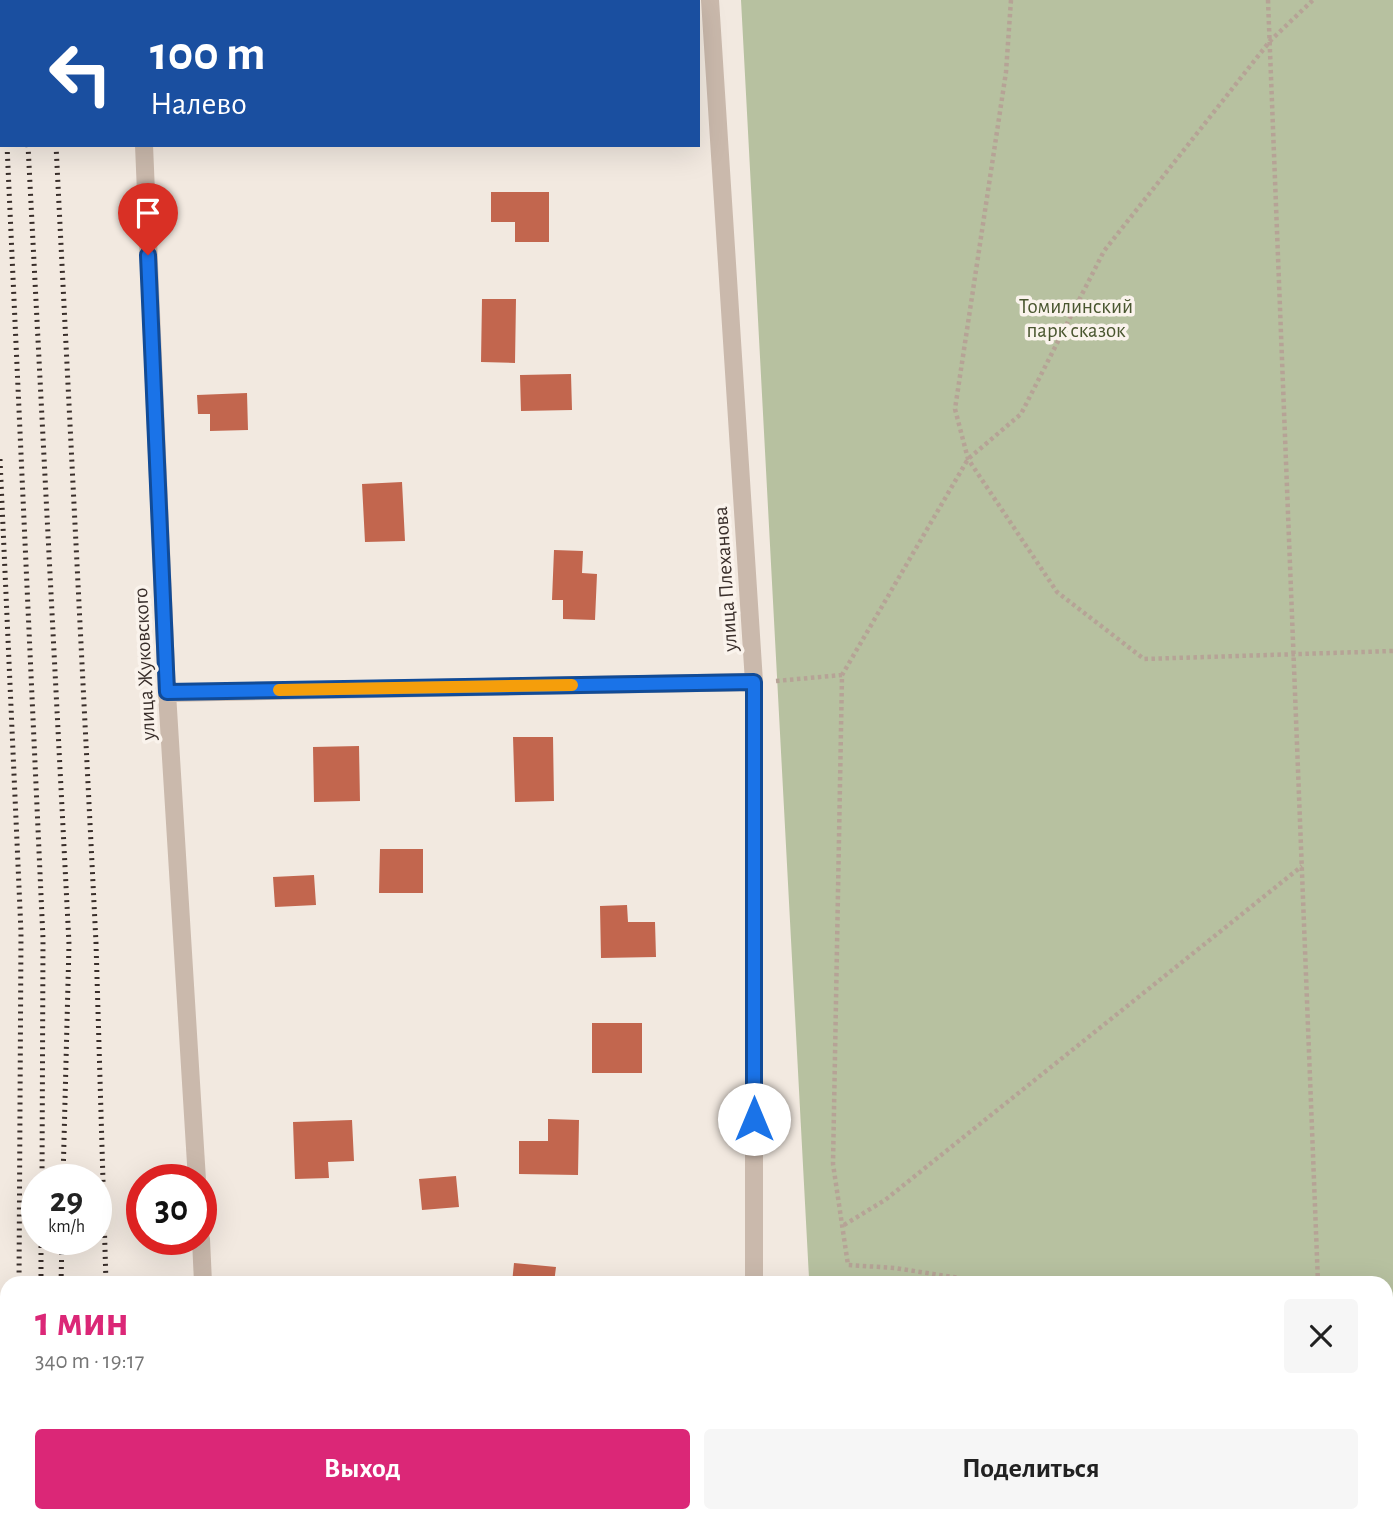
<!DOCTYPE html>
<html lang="ru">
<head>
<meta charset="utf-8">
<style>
	body { margin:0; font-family:"Alegreya Sans",sans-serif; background:#f6f6f6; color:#222; height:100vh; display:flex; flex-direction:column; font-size:26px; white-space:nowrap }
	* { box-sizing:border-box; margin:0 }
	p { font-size:23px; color:#767676 }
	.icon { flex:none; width:38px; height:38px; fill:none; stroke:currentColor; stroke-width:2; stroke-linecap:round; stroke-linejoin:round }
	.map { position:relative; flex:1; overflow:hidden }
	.drawer { position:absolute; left:0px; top:1276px; width:1393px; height:247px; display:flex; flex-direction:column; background:#fff; border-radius:21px 21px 0 0; box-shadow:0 7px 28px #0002 }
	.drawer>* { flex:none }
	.top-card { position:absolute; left:0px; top:0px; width:700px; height:147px; box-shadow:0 7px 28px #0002; background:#1a4fa0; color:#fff; overflow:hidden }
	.speed { position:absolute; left:21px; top:1164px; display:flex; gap:14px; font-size:35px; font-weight:700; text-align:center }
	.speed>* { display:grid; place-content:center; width:91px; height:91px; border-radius:50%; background:#fff; box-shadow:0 7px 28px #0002; line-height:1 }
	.speed small { font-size:18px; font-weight:400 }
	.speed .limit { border:10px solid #d22; background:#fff; color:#111 }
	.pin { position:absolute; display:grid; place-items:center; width:60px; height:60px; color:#fff; margin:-72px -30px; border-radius:50% 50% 50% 0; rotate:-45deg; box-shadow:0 0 7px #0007 }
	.pin .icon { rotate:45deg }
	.me { position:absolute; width:77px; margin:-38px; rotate:0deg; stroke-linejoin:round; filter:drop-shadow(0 0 5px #0008) }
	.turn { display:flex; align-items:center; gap:24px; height:147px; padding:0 35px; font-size:32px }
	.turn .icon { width:91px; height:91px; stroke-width:2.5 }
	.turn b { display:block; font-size:49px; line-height:60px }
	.round { display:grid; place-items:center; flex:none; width:74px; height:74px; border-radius:7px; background:#f6f6f6 }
	.head { display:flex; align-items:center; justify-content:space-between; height:119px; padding:0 35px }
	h1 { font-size:42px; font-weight:700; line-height:52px; color:#db2777 }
	.action { display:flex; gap:14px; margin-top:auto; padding:14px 35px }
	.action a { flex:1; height:80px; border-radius:7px; background:#db2777; color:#fff; font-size:28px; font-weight:700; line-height:80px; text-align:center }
	.action a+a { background:#f6f6f6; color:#222 }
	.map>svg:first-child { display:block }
	.green { fill:#b7c1a0 }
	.building { fill:#c2664e }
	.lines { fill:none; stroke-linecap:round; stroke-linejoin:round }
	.path { stroke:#b6a396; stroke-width:4.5; stroke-dasharray:3.5 3.5; stroke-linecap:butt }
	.street { stroke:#cab9ac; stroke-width:18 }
	.rail { stroke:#392e2a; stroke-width:5; stroke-dasharray:2 5; stroke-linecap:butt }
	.route-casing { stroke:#114b97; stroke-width:18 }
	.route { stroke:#1a73e8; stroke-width:12 }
	.slow { stroke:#f59e0b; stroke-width:12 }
	.labels { text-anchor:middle; stroke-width:7; stroke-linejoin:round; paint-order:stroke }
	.park-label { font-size:21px; fill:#49562f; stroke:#faf3ec }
	.street-label { font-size:21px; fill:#392e2a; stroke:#faf3ec }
</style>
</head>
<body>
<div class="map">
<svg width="1393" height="1521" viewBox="0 0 1393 1521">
	<rect width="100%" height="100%" fill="#f2e9e0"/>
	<path class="green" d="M741 0H1393V1521H979L986 1516H1386V1283H812L809 1278Z"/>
	<path class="building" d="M491 192H549V242H515V222H491Z
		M482 299H516L515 363 481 362Z
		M571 374 572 410 521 411 520 375Z
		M247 393 248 430 210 431V414H198L197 395Z
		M402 482 405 541 365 542 362 484Z
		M554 550 583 551 582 573 597 574 595 620 563 619V600H552Z
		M513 737H553L554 801 515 802Z
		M359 746 360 801 314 802 313 747Z
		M380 849H423V893H379Z
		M314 875 316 905 275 907 273 877Z
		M627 905 628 922H655L656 957 601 958 600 906Z
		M592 1023H642V1073H592Z
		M548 1119 579 1120 578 1175 519 1174V1141H548Z
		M352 1120 354 1161 328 1162 329 1178 295 1179 293 1122Z
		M456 1176 459 1207 422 1210 419 1179Z
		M514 1263 556 1267 554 1283H512Z
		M596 1517V1521H559V1519Z"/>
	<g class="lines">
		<path class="path" d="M1011 0 1006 72 955 409 968 459 1057 592 1144 659 1393 651
			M1268 0 1318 1283
			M776 681 842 675
			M844 1225 885 1200 1302 866
			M991 1283 895 1268 848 1265 833 1164 842 675 968 459 1021 414 1104 251 1270 41 1313 0
			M1386 1307H1393
			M1145 1516 1147 1521
			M1328 1516V1521"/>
		<path class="street" d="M710 0 754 682V1283
			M152 2V0
			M144 145 167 693 197 1180
			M167 693 754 682
			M201 1239 203 1283
			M214 1516V1521
			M721 1521 722 1516"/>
		<path class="rail" d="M20 0 21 2
			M48 0V2
			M0 1 2 39
			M7 145 43 939 42 1180
			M28 145 69 944 63 1180
			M56 145 96 943 106 1283
			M0 459 21 932 19 1283
			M41 1283V1239
			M61 1283 62 1239
			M112 1516V1521
			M17 1521V1516
			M40 1521V1516
			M55 1521V1516"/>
	</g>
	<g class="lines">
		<g class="route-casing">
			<path id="route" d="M148 255 167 692 754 682V1119"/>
		</g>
		<use href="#route" class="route"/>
		<path class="slow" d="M279 690 572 685"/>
	</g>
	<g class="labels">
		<g class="park-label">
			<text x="1076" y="313">Томилинский<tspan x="1076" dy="24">парк сказок</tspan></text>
		</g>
		<g class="street-label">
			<text transform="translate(725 579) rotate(-94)" y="7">улица Плеханова</text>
			<text transform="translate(144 664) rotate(-93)" y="7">улица Жуковского</text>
		</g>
	</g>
</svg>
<div class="speed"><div>29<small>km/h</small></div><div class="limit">30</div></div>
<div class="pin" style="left:148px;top:255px;background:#d93025"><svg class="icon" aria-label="arrive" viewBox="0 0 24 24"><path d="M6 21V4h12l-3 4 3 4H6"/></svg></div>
<svg class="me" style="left:754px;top:1119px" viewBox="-20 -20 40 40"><circle r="19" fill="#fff"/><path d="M0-13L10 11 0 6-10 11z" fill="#1a73e8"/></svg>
<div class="top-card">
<div class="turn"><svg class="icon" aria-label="left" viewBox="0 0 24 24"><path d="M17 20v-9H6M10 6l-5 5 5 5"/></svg><div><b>100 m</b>Налево</div></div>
</div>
<section class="drawer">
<div class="head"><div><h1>1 мин</h1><p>340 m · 19:17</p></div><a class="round"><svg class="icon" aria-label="close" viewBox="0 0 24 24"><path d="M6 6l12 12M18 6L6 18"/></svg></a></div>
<div class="action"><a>Выход</a><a>Поделиться</a></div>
</section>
</div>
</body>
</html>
